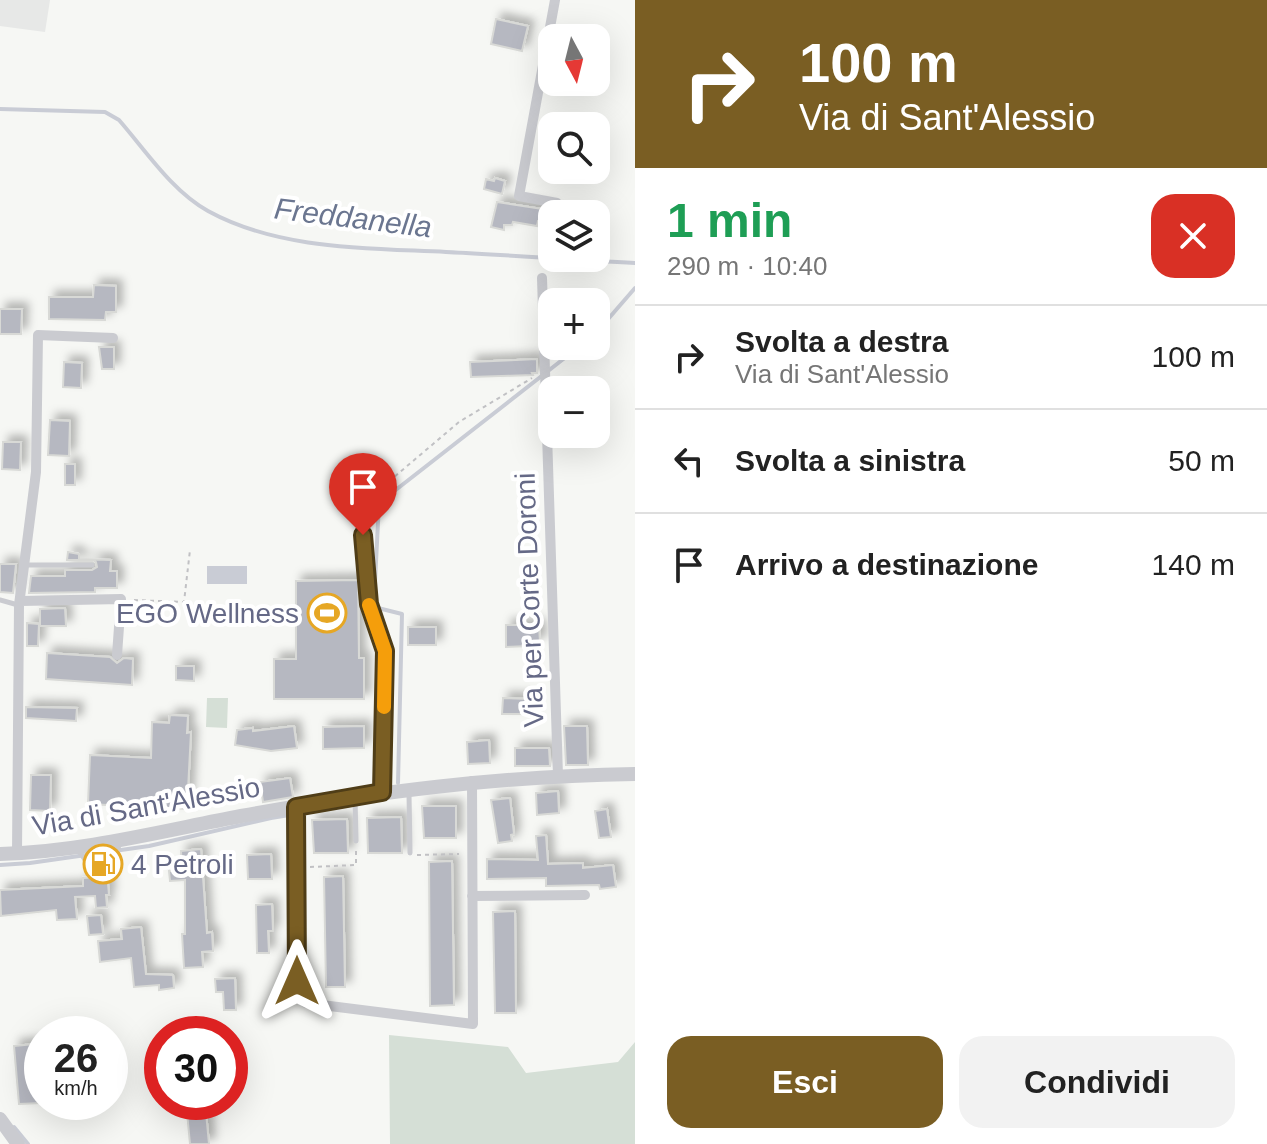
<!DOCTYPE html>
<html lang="it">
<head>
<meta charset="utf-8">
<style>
	body { margin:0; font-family:Arial,sans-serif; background:#f2f2f2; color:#222; height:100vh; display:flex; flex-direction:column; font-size:30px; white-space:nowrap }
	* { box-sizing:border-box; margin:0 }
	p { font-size:26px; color:#767676 }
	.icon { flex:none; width:44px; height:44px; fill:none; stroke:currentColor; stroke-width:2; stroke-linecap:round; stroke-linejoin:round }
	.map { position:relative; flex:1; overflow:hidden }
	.sheet { display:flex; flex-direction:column; background:#fff; width:632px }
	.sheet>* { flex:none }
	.banner { background:#7a5e23; color:#fff; overflow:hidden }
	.needle { width:52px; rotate:173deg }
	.controls { position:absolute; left:538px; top:24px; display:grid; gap:16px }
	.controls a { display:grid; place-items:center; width:72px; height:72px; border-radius:16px; background:#fff; box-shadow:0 8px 32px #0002; font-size:40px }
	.speed { position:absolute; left:24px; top:1016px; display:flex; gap:16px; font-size:40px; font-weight:700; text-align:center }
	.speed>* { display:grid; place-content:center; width:104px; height:104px; border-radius:50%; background:#fff; box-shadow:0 8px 32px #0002; line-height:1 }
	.speed small { font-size:20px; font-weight:400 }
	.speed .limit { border:12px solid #d22; background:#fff; color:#111 }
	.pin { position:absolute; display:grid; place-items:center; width:68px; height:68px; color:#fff; margin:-82px -34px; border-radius:50% 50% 50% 0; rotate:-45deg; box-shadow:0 0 8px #0007 }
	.pin .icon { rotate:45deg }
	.me { position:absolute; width:88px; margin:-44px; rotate:0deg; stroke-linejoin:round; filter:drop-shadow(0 0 6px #0008) }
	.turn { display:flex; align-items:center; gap:28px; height:168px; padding:0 32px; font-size:36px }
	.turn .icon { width:104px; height:104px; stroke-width:2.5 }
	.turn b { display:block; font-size:56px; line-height:68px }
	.round { display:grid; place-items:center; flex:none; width:84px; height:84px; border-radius:24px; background:#f2f2f2 }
	.headline { display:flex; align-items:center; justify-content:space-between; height:136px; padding:0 32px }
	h1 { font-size:48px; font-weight:700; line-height:60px; color:#1e9e55 }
	.button { display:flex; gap:16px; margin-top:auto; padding:16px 32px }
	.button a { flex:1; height:92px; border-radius:24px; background:#7a5e23; color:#fff; font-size:32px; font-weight:700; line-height:92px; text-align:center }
	.button a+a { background:#f2f2f2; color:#222 }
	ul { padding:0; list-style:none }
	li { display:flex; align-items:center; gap:24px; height:104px; padding:0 32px; border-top:2px solid #e0e0e0 }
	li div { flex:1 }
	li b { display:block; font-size:30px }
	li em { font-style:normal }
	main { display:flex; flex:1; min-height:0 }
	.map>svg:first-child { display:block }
	.built { fill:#e7e8e7 }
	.green { fill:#d5dfd6 }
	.water { fill:#c9ccd5 }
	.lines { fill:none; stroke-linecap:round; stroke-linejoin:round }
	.stream { stroke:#c9ccd5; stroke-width:4 }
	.building { fill:#b6b8c1; stroke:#d8d9d6; stroke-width:2; filter:url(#shadow) }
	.path { stroke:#c1c1c4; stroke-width:2; stroke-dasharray:4 4; stroke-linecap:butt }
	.service { stroke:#cacbd0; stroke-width:5 }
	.minor { stroke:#cacbd0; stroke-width:10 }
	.tertiary { stroke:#cacbd0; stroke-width:14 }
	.route-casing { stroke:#4f3d17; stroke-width:20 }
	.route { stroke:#7a5e23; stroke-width:14 }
	.slow { stroke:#f59e0b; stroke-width:14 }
	.labels { text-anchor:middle; stroke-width:8; stroke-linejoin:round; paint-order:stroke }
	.street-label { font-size:28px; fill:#656986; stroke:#fff }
	.poi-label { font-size:28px; fill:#656986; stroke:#fff; text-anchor:end }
	.water-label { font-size:30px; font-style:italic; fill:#6b7690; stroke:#fff }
</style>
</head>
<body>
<main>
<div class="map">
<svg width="635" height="1144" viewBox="0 0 635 1144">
	<defs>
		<filter id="shadow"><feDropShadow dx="6" dy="-6" stdDeviation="4" flood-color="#0004"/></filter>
	</defs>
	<rect width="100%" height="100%" fill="#f6f7f4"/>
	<path class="built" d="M0 0H50L45 32 0 26Z"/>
	<path class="green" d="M207 698H228L227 728 206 727Z
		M389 1035 508 1047 526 1073 618 1062 635 1042V1144H390Z"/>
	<path class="water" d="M207 566H247V584H207Z"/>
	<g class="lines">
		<path class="stream" d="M0 109 105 112 119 120C146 151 172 191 208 211 279 250 368 248 446 252 509 255 572 260 635 263
			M596 333 635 288
			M398 783 402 614 378 608 374 601 379 503 580 346
			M0 865 30 863 149 846 271 818 356 804
			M14 1127 28 1144"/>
	</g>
	<path class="building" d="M496 19 528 26 522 51 491 44Z
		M495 178 505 181 502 194 484 189 486 179 494 181Z
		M497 202 549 210 548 222 538 221 537 226 513 222 512 225H504V230L491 227Z
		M94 285 116 286V312H106L105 320 49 319V297H93Z
		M0 309H22L21 334H0Z
		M99 347H114V369H102Z
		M537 359V373H532L533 375 471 377 470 362Z
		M64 362 82 363 81 388 63 387Z
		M50 420 70 421 69 456 48 455Z
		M3 442H21L20 470 2 469Z
		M65 464H75V485H65Z
		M68 552 79 554V559L111 560 110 571H117V588H95V592L29 593 31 576H65V570H92L97 567 96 562 93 560H67Z
		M0 564H16L13 593 0 592Z
		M358 580 359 658H364V699H274V659H296V581Z
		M65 608 66 626H40V609Z
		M27 623 39 624 38 646H27Z
		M506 625H539L540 642 529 643V646L506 647Z
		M408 627H436V645H408Z
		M47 653 110 657 117 663 124 658 133 659 132 685 46 679Z
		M176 666H194V681L176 680Z
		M503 698 529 699V714H502Z
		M26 707 77 708 76 721 26 718Z
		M170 715 188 716 187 733 191 732 187 809 88 804 90 755 151 758 152 722 169 723Z
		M294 726 297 748 271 751 235 745 237 730 253 728V731Z
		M364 726V748L323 749V727Z
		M564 726H587L588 765H566Z
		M489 740 490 763 468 764 467 742Z
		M515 748H549L550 766H515Z
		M31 775H51L50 811 30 810Z
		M290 778 293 797 263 802 260 782Z
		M558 791 559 813 537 815 536 793Z
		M510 798 514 834 511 835 512 841 498 843 491 800Z
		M422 806H456V838H424Z
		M607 809 611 837 599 838 595 811Z
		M401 817 402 853H368L367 818Z
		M347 819 348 853H314L312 820Z
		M546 835 548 864 583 863V868L613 865 616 887 600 889 599 885 546 886V878L487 879V859L538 860 536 836Z
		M201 849 207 933 212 932 213 951 202 952 203 967 184 968 182 934H185V880L170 881 169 871H182L181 851Z
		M271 854 272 879H248L247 855Z
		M452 861 454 1005 430 1006 429 862Z
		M107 872 109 895H106L107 907 96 908 95 896 75 897 77 919 57 920 56 910 1 916 0 890 83 886V878L97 877V873Z
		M343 876 345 987H326L324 877Z
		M272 904 273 931H268L269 953H257L256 905Z
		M515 911 516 1013H495L493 912Z
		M101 915 103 934 89 935 87 916Z
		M141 927 146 974 173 975 174 988 159 990V985L134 987 131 958 100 962 98 941 122 939 121 929Z
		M235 978 236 1010H224L223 992H216L215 979Z
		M35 1044 37 1081H41L42 1103 19 1104 14 1046Z
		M186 1102H205L209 1144H190Z"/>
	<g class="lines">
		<path class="path" d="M543 265 552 223
			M364 522V517L393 478 459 422 532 378
			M134 600 184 602 190 550
			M417 855 459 854
			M310 867 356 865V851"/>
		<path class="service" d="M25 565H92
			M0 600 18 605
			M409 794 410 853
			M355 798 356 841
			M79 851 91 868 115 865 119 844"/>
		<path class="minor" d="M555 0 519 196 557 203
			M542 278 558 776
			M363 535 369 604 385 651 382 792
			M21 601 121 599 117 655
			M296 807 297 981 299 998 306 1003 473 1024 472 781
			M17 853 19 605 36 472 38 335 113 338
			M472 896 585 895"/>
		<path class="tertiary" d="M0 854C81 852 162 831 241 816 374 792 500 776 635 774
			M0 1119 18 1144"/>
	</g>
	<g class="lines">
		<g class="route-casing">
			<path id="route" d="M297 981 296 807 382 792 385 651 369 604 363 535"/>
		</g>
		<use href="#route" class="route"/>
		<path class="slow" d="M369 605 385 651 384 707"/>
	</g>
	<defs>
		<g id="stadium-ring" transform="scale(2)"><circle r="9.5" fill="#fff" stroke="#e6a725" stroke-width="1.5"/><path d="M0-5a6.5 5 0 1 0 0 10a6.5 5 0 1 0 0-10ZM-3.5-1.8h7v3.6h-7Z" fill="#e6a725"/></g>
		<g id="fuel-ring" transform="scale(2)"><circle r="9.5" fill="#fff" stroke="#e6a725" stroke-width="1.5"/><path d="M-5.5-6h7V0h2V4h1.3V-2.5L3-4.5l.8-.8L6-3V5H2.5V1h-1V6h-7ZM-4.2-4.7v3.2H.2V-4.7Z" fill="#e6a725"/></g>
	</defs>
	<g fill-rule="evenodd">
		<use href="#stadium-ring" x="327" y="613"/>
		<use href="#fuel-ring" x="103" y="864"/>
	</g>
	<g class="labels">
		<g class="street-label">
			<text transform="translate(529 600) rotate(-92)" y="10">Via per Corte Doroni</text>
			<text transform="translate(146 806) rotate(-10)" y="10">Via di Sant'Alessio</text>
		</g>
		<g class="poi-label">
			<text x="299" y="623">EGO Wellness</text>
			<text x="131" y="874" text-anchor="start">4 Petroli</text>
		</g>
		<g class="water-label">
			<text transform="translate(353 218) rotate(7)" y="10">Freddanella</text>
		</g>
	</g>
</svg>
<div class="controls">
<a><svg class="needle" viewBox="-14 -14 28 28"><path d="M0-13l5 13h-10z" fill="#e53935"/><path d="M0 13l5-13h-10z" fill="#767676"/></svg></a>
<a><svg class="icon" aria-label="search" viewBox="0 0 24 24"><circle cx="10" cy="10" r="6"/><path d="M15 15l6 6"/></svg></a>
<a><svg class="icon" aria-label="layers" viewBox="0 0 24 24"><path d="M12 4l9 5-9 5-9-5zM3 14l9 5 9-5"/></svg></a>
<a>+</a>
<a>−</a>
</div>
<div class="speed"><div>26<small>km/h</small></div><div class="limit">30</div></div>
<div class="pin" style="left:363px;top:535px;background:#d93025"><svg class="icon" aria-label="arrive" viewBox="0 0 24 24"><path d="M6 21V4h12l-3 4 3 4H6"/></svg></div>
<svg class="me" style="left:297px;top:981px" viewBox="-20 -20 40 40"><path d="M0-17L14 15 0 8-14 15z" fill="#7a5e23" stroke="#fff" stroke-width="4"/></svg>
</div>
<section class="sheet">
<div class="banner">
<div class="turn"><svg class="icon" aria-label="right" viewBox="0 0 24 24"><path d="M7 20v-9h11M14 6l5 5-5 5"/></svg><div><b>100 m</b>Via di Sant'Alessio</div></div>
</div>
<div class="headline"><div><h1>1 min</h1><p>290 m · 10:40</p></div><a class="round" style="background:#d93025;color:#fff"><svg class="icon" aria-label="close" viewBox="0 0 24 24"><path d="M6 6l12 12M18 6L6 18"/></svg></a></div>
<ul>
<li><svg class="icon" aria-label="right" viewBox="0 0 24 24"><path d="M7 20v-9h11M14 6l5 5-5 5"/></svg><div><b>Svolta a destra</b><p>Via di Sant'Alessio</p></div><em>100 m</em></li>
<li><svg class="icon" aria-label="left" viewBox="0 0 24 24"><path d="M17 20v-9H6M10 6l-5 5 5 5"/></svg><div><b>Svolta a sinistra</b></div><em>50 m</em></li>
<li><svg class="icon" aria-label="arrive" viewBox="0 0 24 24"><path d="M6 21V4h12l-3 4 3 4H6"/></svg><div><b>Arrivo a destinazione</b></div><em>140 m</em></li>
</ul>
<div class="button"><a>Esci</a><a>Condividi</a></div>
</section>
</main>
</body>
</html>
